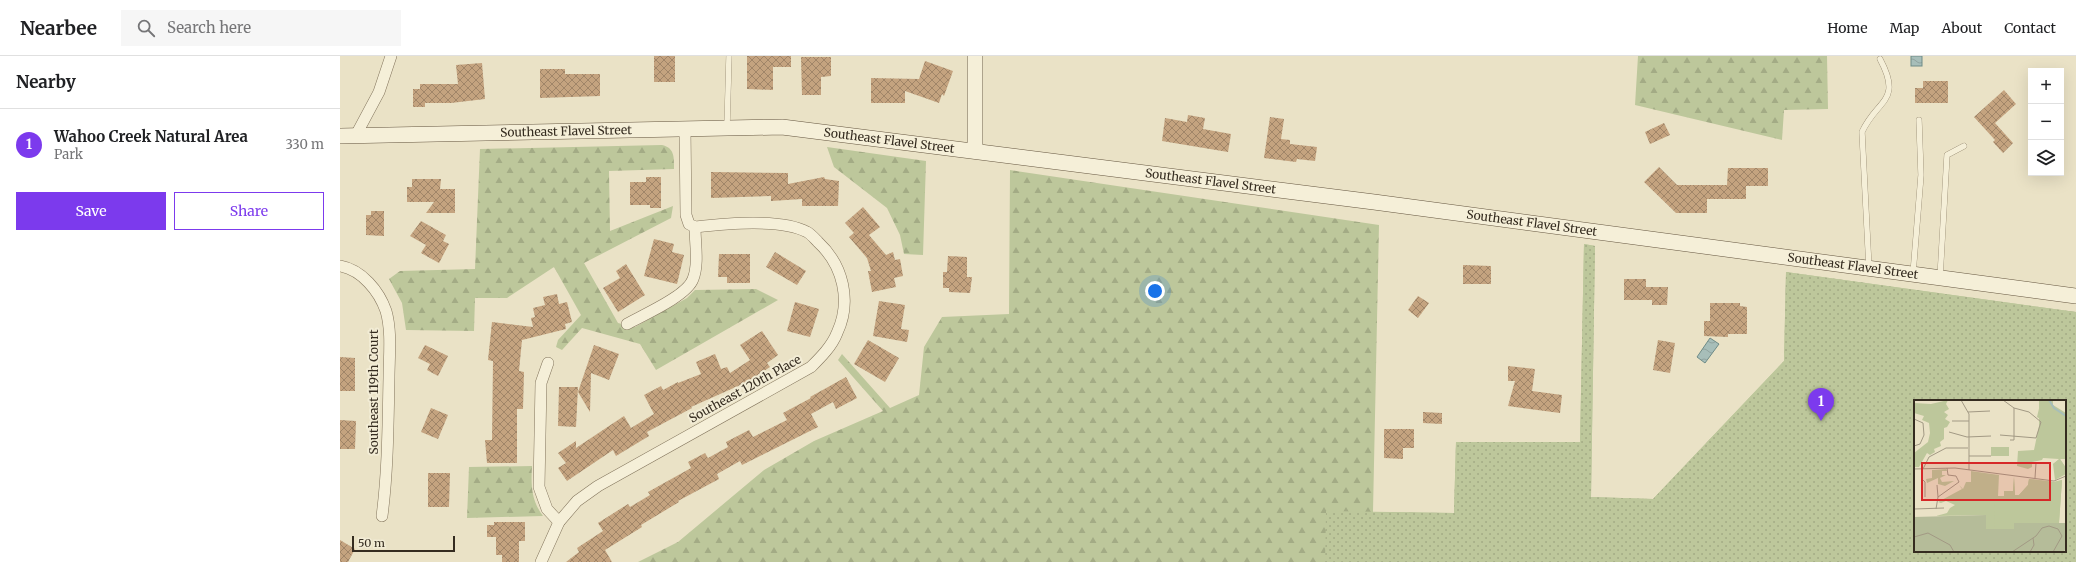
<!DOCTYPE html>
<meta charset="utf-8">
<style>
:root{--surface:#fff;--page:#f6f6f6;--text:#202124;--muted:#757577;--line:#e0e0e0;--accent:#7c3aed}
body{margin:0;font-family:Merriweather,serif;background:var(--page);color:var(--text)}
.controls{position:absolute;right:12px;top:12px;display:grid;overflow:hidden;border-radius:0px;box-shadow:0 4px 16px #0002}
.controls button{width:36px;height:36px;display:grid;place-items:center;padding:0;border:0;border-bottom:1px solid var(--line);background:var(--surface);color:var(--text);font:20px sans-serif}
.scale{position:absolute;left:12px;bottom:10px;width:103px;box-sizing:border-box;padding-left:4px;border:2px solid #352c20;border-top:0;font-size:11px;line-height:14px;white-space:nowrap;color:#352c20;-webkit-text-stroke:3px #f2ecd5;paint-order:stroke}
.you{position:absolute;left:815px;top:235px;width:14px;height:14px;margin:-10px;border:3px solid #fff;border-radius:50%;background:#1a73e8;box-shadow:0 0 0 6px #1a73e833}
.badge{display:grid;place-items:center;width:26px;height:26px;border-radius:50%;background:var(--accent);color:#fff;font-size:13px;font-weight:700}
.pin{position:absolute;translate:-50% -33px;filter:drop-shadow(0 1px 2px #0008)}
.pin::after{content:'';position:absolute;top:21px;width:14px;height:12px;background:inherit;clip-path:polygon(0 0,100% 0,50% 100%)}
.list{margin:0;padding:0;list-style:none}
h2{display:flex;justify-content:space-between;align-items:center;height:52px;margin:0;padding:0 16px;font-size:17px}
h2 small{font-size:13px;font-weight:400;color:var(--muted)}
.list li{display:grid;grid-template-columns:26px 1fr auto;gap:12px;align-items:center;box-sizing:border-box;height:72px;padding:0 16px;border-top:1px solid var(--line)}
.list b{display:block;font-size:15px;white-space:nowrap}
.list p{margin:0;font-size:13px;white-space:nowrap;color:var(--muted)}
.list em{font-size:13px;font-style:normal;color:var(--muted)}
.actions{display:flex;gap:8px;padding:12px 16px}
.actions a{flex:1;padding:9px 0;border:1px solid var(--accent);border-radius:0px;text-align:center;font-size:14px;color:var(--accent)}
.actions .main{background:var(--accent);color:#fff}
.icon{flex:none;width:22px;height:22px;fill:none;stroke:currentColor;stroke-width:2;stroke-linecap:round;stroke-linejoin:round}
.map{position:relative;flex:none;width:1736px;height:506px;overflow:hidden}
header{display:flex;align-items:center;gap:24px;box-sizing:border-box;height:56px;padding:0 20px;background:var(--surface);border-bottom:1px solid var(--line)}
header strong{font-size:19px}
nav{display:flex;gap:22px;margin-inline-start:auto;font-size:14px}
.search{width:280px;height:36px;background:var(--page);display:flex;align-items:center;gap:10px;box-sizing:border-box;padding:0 14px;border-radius:0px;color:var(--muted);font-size:15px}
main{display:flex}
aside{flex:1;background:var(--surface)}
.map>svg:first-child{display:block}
</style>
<header>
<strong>Nearbee</strong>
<div class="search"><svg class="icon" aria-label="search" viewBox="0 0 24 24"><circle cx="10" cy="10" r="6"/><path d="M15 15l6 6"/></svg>Search here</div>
<nav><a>Home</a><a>Map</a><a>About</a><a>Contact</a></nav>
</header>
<main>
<aside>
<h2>Nearby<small></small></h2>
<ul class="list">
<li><span class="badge">1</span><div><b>Wahoo Creek Natural Area</b><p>Park</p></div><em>330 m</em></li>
</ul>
<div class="actions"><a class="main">Save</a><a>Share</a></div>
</aside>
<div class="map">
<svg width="1736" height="506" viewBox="0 0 1736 506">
<defs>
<pattern id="forest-firs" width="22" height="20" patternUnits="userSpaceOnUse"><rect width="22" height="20" fill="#bdc79b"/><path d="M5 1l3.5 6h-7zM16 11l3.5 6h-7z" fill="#a3ab85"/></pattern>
<pattern id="park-dots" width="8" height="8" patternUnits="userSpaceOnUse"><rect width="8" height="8" fill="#bdc79b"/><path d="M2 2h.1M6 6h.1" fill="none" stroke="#a3ab85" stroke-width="1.8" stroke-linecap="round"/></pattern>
<pattern id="water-waves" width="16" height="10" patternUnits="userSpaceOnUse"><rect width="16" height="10" fill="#a7beb9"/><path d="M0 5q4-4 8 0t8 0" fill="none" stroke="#90a39f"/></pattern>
<pattern id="building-cross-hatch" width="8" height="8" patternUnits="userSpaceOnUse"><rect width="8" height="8" fill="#c4a37f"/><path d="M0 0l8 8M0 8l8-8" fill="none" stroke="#a08568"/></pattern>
</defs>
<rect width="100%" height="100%" fill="#eae2c6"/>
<g fill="url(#forest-firs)" fill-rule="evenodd">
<polygon points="1298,0 1487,0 1488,53 1444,54 1442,84 1295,49"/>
<path d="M322 89C335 92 334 102 334 113L269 115 270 175 333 150 331 162 244 207 278 267 295 271 347 242 355 234 416 233 438 244 316 314 300 288 242 272 222 294 216 291 218 284 241 259 214 211 167 242H135L134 275 66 274 62 247 49 223 60 215 135 213 140 93Z"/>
<polygon points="487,91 586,105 583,199 564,198 560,179 547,152 494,111"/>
<path d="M670 114 1039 169 1033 456 1114 457 1116 386H1240L1244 188 1255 190 1251 441 1313 443 1444 305 1446 216 1736 256V506H298L338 486 424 414 474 385 543 355 498 304 502 298 550 352 579 339 584 291 602 261 669 258ZM1575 345H1725V495H1575Z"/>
<path d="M192 410C191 429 191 444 203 460L127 462 129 411Z"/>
</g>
<path fill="url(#park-dots)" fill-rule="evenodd" d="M1244 188 1255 190 1251 441 1313 443 1444 305 1446 216 1736 256V506H985L986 455 1114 457 1116 386H1240ZM1575 345H1725V495H1575Z"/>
<g fill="url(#water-waves)" stroke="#6e8b87">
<rect x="1571" y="0" width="11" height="10"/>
<polygon points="1370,282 1379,288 1365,307 1357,301"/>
</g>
<g fill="url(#building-cross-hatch)">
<rect x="314" y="0" width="21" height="26"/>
<polygon points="407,0 451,0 451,11 433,11 433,34 407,33"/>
<polygon points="461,1 491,1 491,20 481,21 481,39 462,39"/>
<polygon points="585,5 613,15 604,40 602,38 599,47 565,35 565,47 531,47 531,22 579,23"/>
<polygon points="142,7 145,43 111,47 85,47 85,51 73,51 73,33 80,33 80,28 118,28 116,9"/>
<polygon points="200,13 225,13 225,18 260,18 260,40 200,42"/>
<polygon points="1583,25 1608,25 1608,47 1575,47 1575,32 1583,32"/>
<polygon points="1664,34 1676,48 1655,67 1673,87 1663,97 1653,86 1655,84 1634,61"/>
<polygon points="848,59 865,62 863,73 891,78 888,96 822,85 825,62 847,66"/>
<polygon points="930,61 944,63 941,83 950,84 950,88 977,91 975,105 957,103 956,106 924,102"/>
<polygon points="1324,67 1330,79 1310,88 1305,76"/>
<polygon points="1319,111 1337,129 1387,129 1388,112 1428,112 1428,130 1406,130 1406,143 1367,143 1367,157 1336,157 1304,126"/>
<polygon points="371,116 448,117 448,128 484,121 485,123 499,125 498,150 462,150 462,143 431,145 431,140 371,142"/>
<polygon points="306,121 321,121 321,152 310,152 310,149 290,149 290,126 306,126"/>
<polygon points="72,123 101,123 100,133 115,133 115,157 86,157 94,146 67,146 67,131 72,131"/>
<polygon points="523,151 540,171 529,179 546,199 553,196 555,204 560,203 563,220 554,222 556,231 532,236 528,215 531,215 527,202 509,181 514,177 505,167"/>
<polygon points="31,155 44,155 44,180 26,179 26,159 31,159"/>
<polygon points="81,165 106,179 103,185 109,188 99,207 81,197 86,189 70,180"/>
<polygon points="314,183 334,188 332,196 344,199 337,228 304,220"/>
<polygon points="435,196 466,215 457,229 426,211"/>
<polygon points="379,198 410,198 410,227 387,227 387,221 378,221"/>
<polygon points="608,200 627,201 627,221 632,221 630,237 609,236 609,232 603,232 603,216 607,216"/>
<polygon points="286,208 305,239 278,256 263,232 280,222 276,215"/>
<polygon points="1123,209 1151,210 1151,228 1123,228"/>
<polygon points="1284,223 1306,223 1306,231 1328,231 1327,249 1312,249 1312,244 1284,244"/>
<polygon points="217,238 219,248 227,246 232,266 225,268 226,273 182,284 179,315 184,316 183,353 177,353 177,407 147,407 145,384 152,384 153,305 148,304 152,266 193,271 191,262 195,261 193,252 205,249 203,241"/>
<polygon points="1078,240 1089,247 1078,262 1068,254"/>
<polygon points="539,245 565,249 561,273 569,274 567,286 533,280"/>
<polygon points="455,246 479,253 470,281 447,275"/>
<polygon points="1370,247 1400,247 1400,250 1407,251 1407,278 1388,278 1388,281 1364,280 1364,265 1370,265"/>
<polygon points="422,275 438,299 427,307 430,311 407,326 351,351 352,352 307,376 309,380 276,400 273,394 227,425 218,412 226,407 218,397 236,385 236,392 284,360 291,372 314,358 304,339 321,330 323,334 338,326 338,327 361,318 356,306 375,298 381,313 387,311 390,317 410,304 400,289"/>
<polygon points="528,284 559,302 545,326 514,308"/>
<polygon points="1318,284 1335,287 1330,317 1313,314"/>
<polygon points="85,289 108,300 98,320 87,314 90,308 78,302"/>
<polygon points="254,289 279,298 269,324 251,317 250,356 238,336"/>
<polygon points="0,301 15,302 15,335 0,335"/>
<polygon points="1168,310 1195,313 1192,335 1222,339 1220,357 1168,350 1175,325 1168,325"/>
<polygon points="506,321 517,342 496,353 493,346 471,358 478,371 402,409 400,405 377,418 379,423 338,445 339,446 301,469 302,471 265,494 272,506 226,506 239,496 237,492 263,475 258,467 288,448 290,451 310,439 308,436 351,412 348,406 365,397 368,402 388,391 386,386 409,374 413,381 447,364 443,357 471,342 470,341"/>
<polygon points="219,331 238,331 236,371 218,370"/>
<polygon points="91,352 108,359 98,383 81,376"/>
<polygon points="1083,356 1102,357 1102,368 1083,367"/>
<polygon points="0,364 16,365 15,393 0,393"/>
<polygon points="1044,373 1074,373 1074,392 1063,392 1063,403 1044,402"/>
<polygon points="88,417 110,417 109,451 88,451"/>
<polygon points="154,466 185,466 185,485 179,485 179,506 162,506 162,499 156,499 156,481 147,481 147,469 154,469"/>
<polygon points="0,484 15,493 8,506 0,506"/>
</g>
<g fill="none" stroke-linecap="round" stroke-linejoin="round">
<defs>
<g id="lane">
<polyline points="387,71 389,0"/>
<path d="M1529 212 1522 76C1537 43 1563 46 1540 3"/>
<polyline points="1573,218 1581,119 1579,64"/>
<polyline points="1600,222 1607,99 1624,90"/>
</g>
<g id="street">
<polyline points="16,79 39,36 51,0"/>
<path d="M0 210C22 214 39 235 46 255 52 276 49 301 49 322 48 368 48 414 42 460"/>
<path d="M287 268C303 259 347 240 353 223 359 208 355 187 355 171"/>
<polyline points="208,307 201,327 199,431 207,453 219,466"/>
<path d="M201 506 219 466 237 445 258 430 471 311C481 301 492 290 497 277 512 245 503 209 478 186 475 183 471 178 467 176 441 162 384 168 355 171L349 168 346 159 345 73"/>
</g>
<g id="secondary">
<path id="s1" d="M0 80 442 71 1034 146 1736 240"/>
<polyline points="635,95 635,0"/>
</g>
</defs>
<use href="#lane" stroke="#83755d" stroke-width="6"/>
<use href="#street" stroke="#83755d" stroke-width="12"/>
<use href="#secondary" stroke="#655640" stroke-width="16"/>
<use href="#lane" stroke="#f5efd8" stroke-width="5.5"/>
<use href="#street" stroke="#f5efd8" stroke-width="11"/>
<use href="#secondary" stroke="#f5efd8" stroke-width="15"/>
</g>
<g text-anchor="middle" stroke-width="4" stroke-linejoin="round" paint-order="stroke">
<g font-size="12" fill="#352c20" stroke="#f2ecd5">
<text dy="4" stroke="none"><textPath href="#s1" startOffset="226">Southeast Flavel Street</textPath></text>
<text dy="4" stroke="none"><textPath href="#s1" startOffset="550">Southeast Flavel Street</textPath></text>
<text dy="4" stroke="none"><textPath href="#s1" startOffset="874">Southeast Flavel Street</textPath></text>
<text dy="4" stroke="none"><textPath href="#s1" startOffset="1198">Southeast Flavel Street</textPath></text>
<text dy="4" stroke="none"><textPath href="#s1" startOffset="1522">Southeast Flavel Street</textPath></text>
<text transform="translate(405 333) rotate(-29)" y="4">Southeast 120th Place</text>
<text transform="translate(34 336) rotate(-90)" y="4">Southeast 119th Court</text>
</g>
</g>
<g transform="translate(1574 344)">
<rect width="152" height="152" fill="#eae2c6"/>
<path d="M34 0 32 4 35 9 30 12 34 15 31 19 36 22 33 27 30 28V39L26 42 27 46 20 49 21 52 16 55 13 53 5 67H0V53L14 42 16 33 15 23 8 20 10 16 0 13V3L17 4ZM127 0H139V5L152 13V59H146L152 68V74L139 64 145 59 129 58 128 60 118 62V67L114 69 103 66 104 51 120 50 125 26H138L123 17ZM77 47H95V56H77ZM32 69 33 71H28V75H32L26 78 28 82 40 81 31 86 24 84V78L13 83 12 79 18 78V70ZM57 71 85 75 84 96H90V91H99L100 77 101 95H105L114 85 115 79 140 82 148 80 145 123H100V129H72V115L22 116 33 113 36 108 41 105 32 101 27 103 24 102 48 89 45 85 49 89 52 82H57Z" fill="#bdc79b"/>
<path d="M72 115V129H99L100 123H152V147L150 152H0V117Z" fill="#b5bc99"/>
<path d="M125 0H135L139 7V56H125ZM146 59 152 68V74L141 80 139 64ZM100 77 101 95H105L114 85 115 79 140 82 148 80 145 123H100V129H80L81 96H90V91H99Z" fill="#bdc79b"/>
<path fill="none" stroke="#a7beb9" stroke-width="2" d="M135 0 140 8 152 16"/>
<path fill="none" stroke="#a29984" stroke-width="1" d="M47 0 55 14V70M54 12 76 11M0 19 9 23 10 35 6 44 0 46M38 21H55M35 32 53 37 77 36M86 35 122 38 127 22 115 12 100 8 89 0M96 40H100V8M55 56H77M0 69 41 68 140 81 152 76M9 69 15 57 32 48H54M7 78 11 82V97M121 78 122 63M23 85 24 97M0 109 30 108M22 109 24 97 45 82 42 76 34 75 33 68M0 137 14 133 36 145 40 152M98 152 122 136 128 128 135 126 144 129 148 136 139 152M116 152 120 145 119 138"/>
<path fill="#d62828" fill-opacity="0.15" stroke="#d62828" stroke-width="2" d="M8 63H136V100H8Z"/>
<rect width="152" height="152" fill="none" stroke="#352c20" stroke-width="2"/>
</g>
</svg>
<div class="controls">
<button>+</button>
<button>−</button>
<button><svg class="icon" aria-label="layers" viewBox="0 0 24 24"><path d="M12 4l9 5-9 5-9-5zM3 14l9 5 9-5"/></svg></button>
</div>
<div class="scale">50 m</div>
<div class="you"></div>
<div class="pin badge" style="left:1481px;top:365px">1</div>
</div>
</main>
